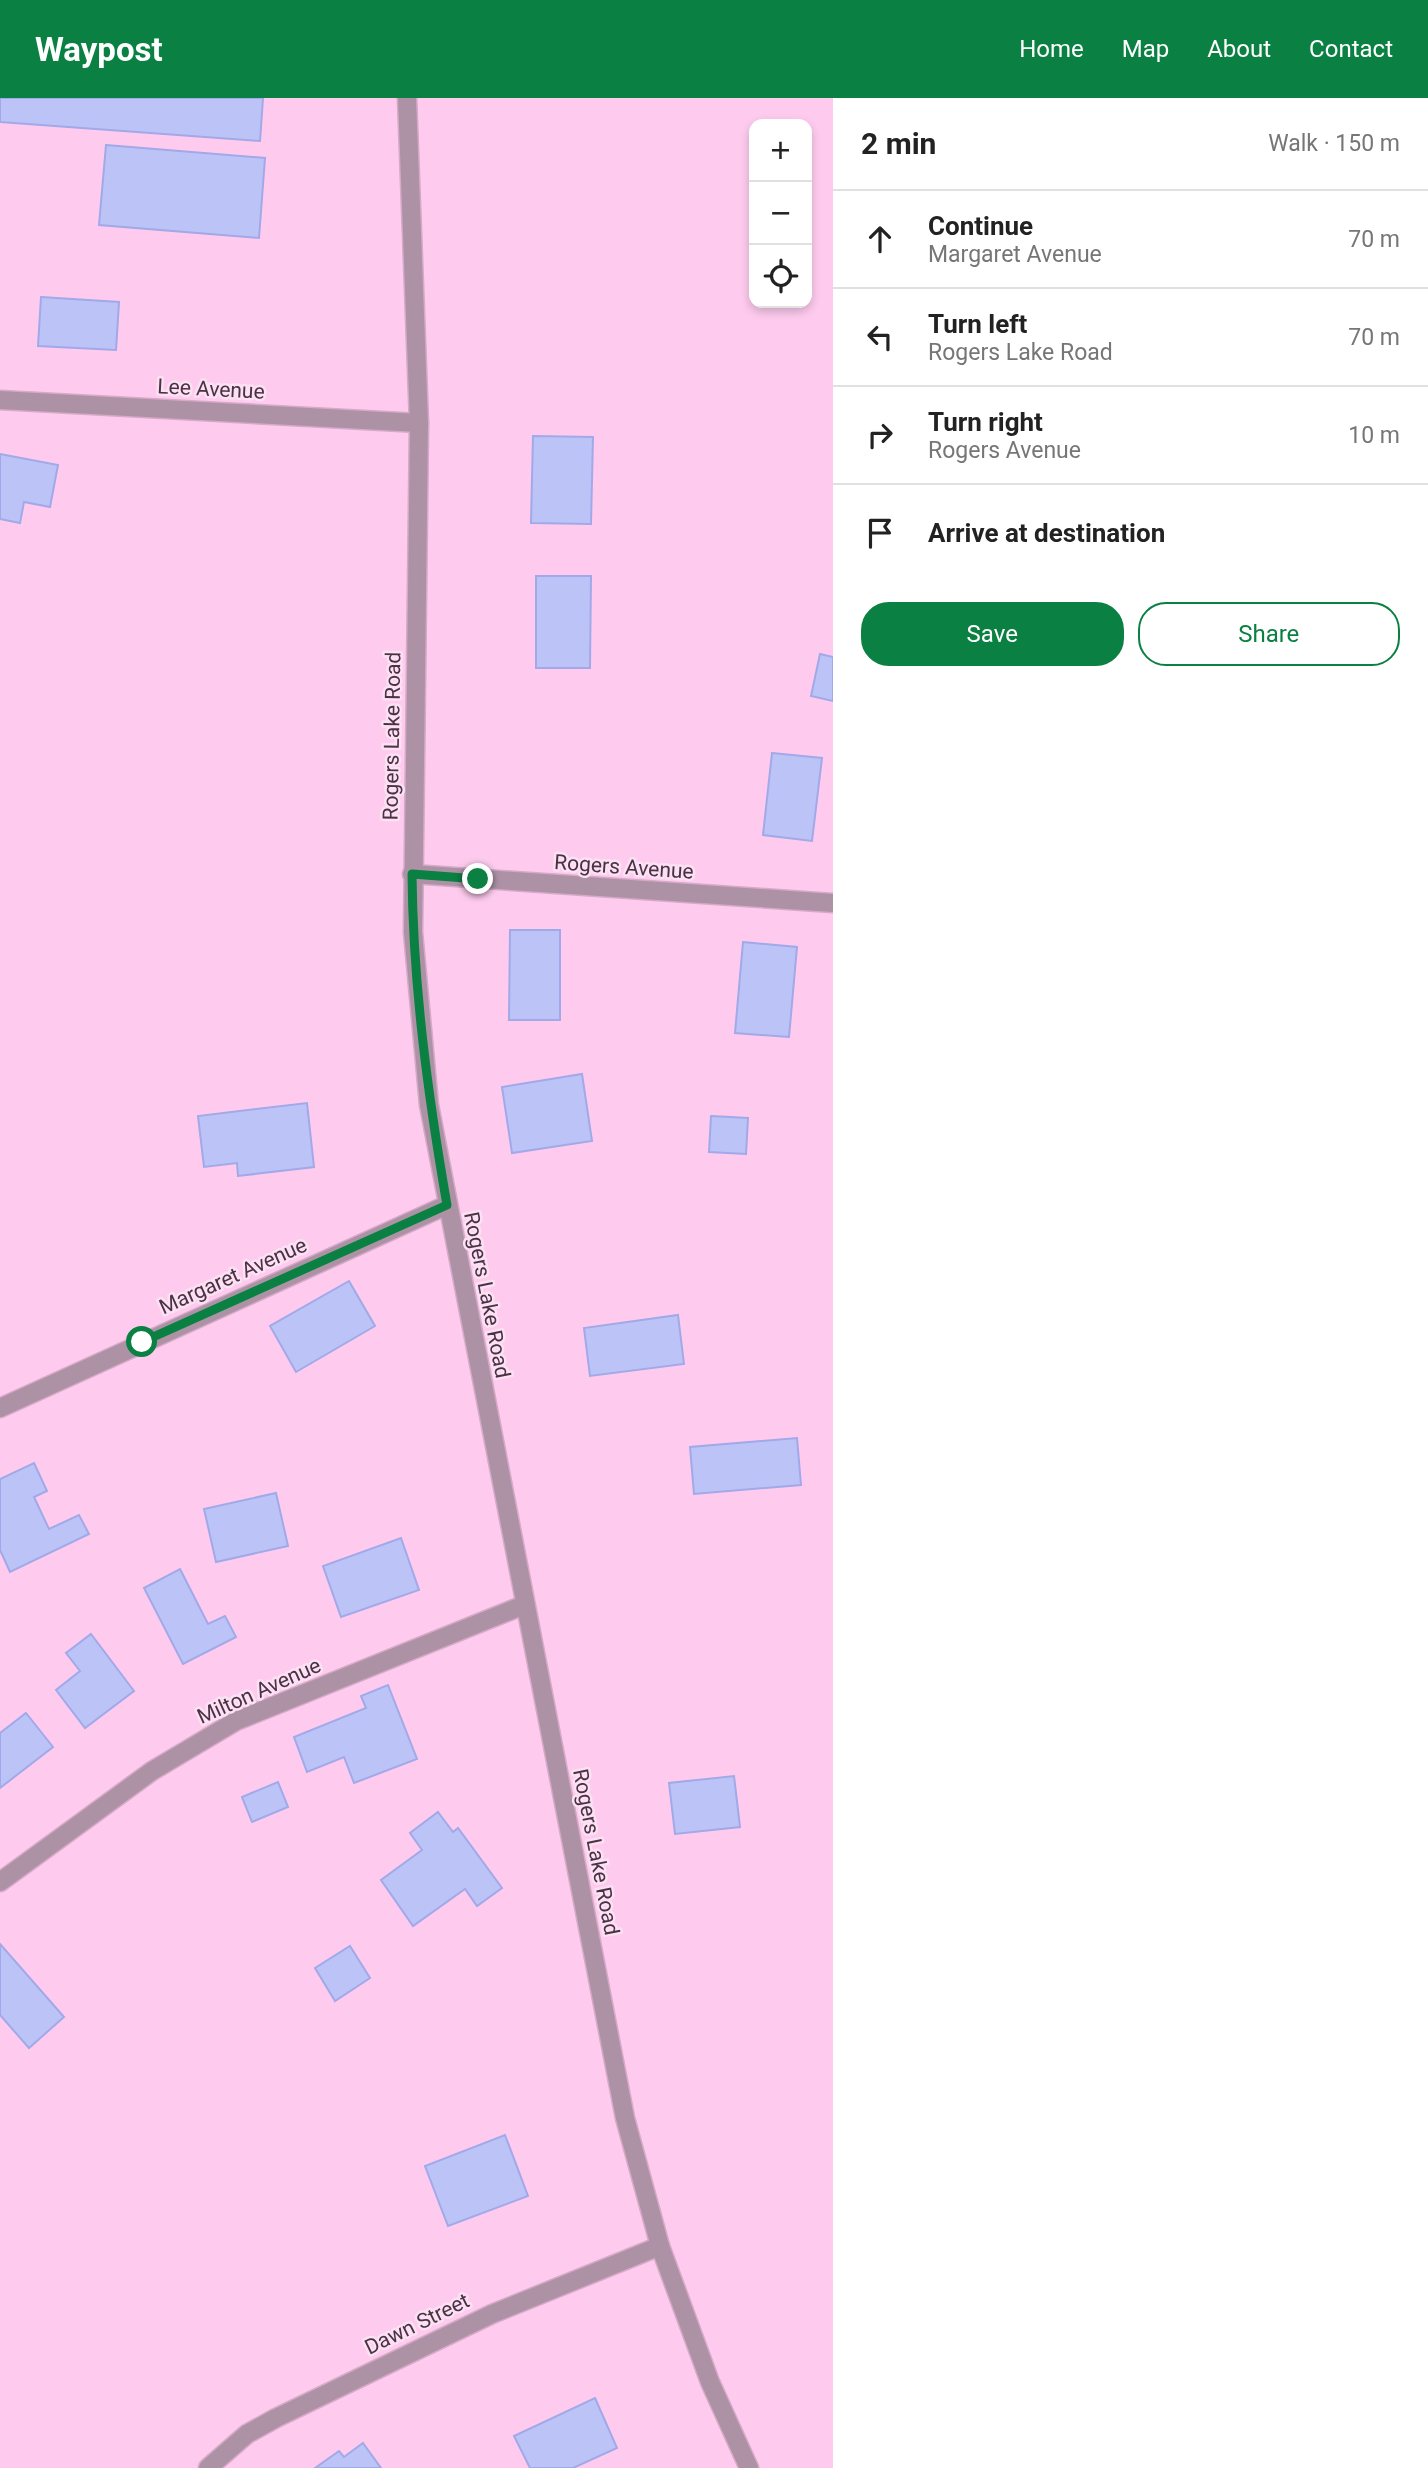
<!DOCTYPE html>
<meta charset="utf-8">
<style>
:root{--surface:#fff;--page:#f2f2f2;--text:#222;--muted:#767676;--line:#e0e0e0;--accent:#0b8043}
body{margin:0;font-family:Roboto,sans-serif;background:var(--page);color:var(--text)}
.controls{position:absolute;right:21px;top:21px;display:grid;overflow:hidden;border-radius:14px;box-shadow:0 4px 10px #0003}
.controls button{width:63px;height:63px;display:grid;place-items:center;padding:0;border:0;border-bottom:2px solid var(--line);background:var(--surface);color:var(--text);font:35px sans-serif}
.stop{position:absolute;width:21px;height:21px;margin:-16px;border:5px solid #0b8043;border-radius:50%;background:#fff}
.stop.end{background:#0b8043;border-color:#fff;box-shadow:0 2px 7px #0008}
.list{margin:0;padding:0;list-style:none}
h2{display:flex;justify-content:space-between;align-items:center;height:91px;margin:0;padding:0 28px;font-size:30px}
h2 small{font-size:23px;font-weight:400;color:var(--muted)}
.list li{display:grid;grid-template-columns:46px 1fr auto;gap:21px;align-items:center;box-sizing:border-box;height:98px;padding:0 28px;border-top:2px solid var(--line)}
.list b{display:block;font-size:26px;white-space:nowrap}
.list p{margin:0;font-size:23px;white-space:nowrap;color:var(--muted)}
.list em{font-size:23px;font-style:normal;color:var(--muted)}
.actions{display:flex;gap:14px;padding:21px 28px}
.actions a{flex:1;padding:16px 0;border:2px solid var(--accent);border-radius:28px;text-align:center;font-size:24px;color:var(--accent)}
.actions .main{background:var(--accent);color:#fff}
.icon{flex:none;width:38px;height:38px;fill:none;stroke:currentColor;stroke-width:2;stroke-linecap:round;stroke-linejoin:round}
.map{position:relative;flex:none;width:833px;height:2370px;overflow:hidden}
header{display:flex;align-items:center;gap:42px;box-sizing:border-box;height:98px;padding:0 35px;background:var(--accent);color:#fff}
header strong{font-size:33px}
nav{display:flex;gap:38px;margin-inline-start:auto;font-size:24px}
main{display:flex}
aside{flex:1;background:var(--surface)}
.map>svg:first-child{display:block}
</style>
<header>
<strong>Waypost</strong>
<nav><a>Home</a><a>Map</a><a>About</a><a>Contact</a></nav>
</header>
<main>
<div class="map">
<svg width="833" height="2370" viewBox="0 0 833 2370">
<rect width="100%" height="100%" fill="#fecbee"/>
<g fill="#bcc4f7" stroke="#a1a9e8" stroke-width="2">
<polygon points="0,0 263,0 260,43 0,24"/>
<polygon points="106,47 265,60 259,140 99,127"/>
<polygon points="41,199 119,204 116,252 38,248"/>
<polygon points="533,338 593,339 591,426 531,425"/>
<polygon points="0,356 58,367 50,409 24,404 20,425 0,421"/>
<polygon points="536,478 591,478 590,570 536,570"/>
<polygon points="820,556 833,559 833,603 811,598"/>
<polygon points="772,655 822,660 812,743 763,737"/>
<polygon points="510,832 560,832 560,922 509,922"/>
<polygon points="743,844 797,849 789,939 735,935"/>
<polygon points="582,976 592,1043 512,1055 502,989"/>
<polygon points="307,1005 314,1069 238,1078 237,1065 204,1069 198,1018"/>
<polygon points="711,1018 748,1020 746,1056 709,1054"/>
<polygon points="349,1183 375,1228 296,1274 270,1228"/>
<polygon points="678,1217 684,1266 590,1278 584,1230"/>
<polygon points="797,1340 801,1387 694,1396 690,1349"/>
<polygon points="34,1365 47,1393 34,1399 49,1431 79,1417 89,1436 10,1474 0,1452 0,1381"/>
<polygon points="276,1395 288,1448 216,1464 204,1411"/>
<polygon points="401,1440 419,1492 341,1519 323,1468"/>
<polygon points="180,1471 208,1526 225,1518 236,1539 183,1566 144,1490"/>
<polygon points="91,1536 134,1593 85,1630 56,1592 80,1573 66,1555"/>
<polygon points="388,1587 417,1661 354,1685 344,1659 307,1674 294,1639 366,1610 361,1598"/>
<polygon points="26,1615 53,1649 0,1690 0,1635"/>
<polygon points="734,1678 740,1729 675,1736 669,1685"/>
<polygon points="278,1684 288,1709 252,1724 242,1699"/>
<polygon points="438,1714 453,1734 458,1730 502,1790 477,1808 465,1791 413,1828 381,1782 422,1752 410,1735"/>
<polygon points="0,1846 64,1919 29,1950 0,1917"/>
<polygon points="350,1848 370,1880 335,1903 315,1870"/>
<polygon points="505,2037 528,2098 448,2128 425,2068"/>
<polygon points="595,2300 617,2350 573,2370 530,2370 514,2338"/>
<polygon points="363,2345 381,2370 315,2370 339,2353 344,2359"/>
</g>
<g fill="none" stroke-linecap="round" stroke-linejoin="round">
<defs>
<g id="minor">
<polyline points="407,0 419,325 413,834 429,1007 625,2020 660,2148 710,2284 749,2370"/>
<polyline points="0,302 419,325"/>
<polyline points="412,776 833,805"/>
<polyline points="0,1310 447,1107"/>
<polyline points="0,1784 152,1673 236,1623 524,1507"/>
<polyline points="208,2370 247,2336 276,2320 492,2216 660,2148"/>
</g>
</defs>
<use href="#minor" stroke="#d6a9c8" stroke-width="21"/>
<use href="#minor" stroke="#ad92a5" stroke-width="18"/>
</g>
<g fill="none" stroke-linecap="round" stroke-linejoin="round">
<path stroke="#0b8043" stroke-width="9" d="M142 1244 447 1107C428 998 413 887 412 776L478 781"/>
</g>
<g text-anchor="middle" stroke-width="5" stroke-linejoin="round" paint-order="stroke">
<g font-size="21" fill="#4a3143" stroke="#fbe1f3">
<text transform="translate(211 291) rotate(3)" y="7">Lee Avenue</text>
<text transform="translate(392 638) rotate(-89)" y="7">Rogers Lake Road</text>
<text transform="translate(624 769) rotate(4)" y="7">Rogers Avenue</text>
<text transform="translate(233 1178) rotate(-24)" y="7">Margaret Avenue</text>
<text transform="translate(487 1197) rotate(79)" y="7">Rogers Lake Road</text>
<text transform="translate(259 1593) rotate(-24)" y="7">Milton Avenue</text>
<text transform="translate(596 1754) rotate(79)" y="7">Rogers Lake Road</text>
<text transform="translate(417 2226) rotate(-26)" y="7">Dawn Street</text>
</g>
</g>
</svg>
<div class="controls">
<button>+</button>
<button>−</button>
<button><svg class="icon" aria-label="locate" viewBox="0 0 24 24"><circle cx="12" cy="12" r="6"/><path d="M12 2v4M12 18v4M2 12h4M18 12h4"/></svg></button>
</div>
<div class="stop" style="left:142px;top:1244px"></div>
<div class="stop end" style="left:478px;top:781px"></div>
</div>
<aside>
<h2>2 min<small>Walk · 150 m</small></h2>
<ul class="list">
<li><svg class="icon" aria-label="ahead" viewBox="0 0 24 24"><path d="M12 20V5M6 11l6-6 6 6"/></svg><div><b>Continue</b><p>Margaret Avenue</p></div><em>70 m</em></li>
<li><svg class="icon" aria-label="left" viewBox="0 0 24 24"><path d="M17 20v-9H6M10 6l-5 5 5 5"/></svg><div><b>Turn left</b><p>Rogers Lake Road</p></div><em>70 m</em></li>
<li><svg class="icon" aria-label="right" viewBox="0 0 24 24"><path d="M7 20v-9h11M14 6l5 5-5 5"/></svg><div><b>Turn right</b><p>Rogers Avenue</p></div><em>10 m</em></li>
<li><svg class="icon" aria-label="arrive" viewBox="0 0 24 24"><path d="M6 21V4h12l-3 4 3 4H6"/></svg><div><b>Arrive at destination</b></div></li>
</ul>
<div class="actions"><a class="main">Save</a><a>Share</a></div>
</aside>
</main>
